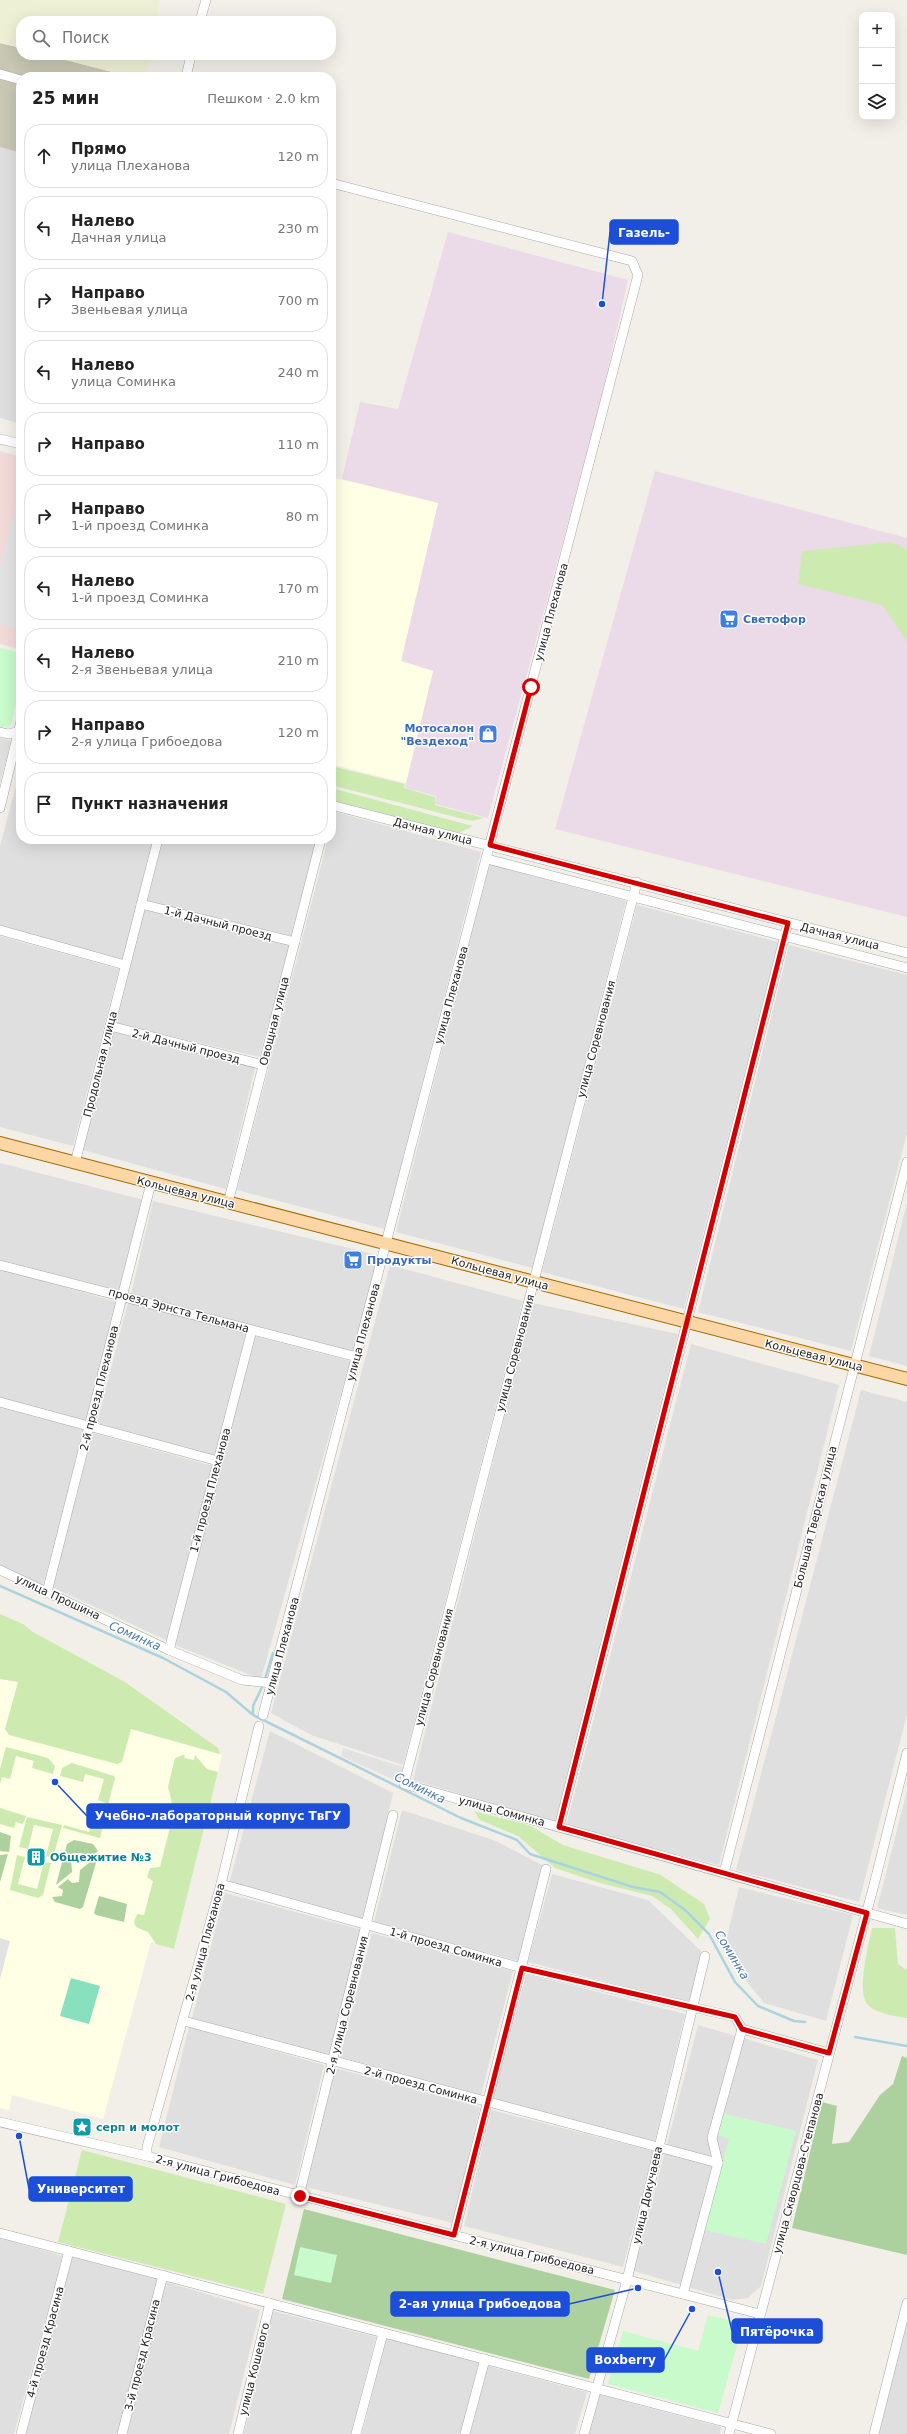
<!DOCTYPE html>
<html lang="ru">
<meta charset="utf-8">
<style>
:root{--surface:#fff;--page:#f2f2f2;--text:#222;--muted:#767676;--line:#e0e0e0}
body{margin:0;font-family:"DejaVu Sans",sans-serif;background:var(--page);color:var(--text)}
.controls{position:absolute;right:12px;top:12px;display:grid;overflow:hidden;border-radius:8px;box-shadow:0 4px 16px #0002}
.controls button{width:36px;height:36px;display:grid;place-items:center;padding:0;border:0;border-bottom:1px solid var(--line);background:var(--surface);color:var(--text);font:20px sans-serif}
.stop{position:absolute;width:12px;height:12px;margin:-9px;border:3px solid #d40000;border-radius:50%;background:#fff}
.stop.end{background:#d40000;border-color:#fff;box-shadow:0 1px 4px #0008}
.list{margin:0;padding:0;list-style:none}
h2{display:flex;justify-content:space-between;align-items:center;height:52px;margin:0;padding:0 16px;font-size:17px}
h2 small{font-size:13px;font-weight:400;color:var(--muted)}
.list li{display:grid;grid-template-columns:26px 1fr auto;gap:12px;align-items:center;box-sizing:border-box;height:64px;margin:0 8px 8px;padding:0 8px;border:1px solid var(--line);border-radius:16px}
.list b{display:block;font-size:15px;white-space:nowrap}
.list p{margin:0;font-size:13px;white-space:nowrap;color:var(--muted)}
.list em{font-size:13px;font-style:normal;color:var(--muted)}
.icon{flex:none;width:22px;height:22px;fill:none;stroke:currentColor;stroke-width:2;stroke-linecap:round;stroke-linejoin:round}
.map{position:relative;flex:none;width:907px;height:2434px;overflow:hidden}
.search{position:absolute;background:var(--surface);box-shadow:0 4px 16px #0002;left:16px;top:16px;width:320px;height:44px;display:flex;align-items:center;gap:10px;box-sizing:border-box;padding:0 14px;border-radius:16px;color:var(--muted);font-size:15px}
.panel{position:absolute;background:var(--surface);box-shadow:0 4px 16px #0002;left:16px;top:72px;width:320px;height:772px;border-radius:16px}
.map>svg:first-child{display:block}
</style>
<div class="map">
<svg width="907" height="2434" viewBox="0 0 907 2434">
<rect width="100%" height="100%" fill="#f2efe9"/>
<g fill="#e0dfdf">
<polygon points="0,147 21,153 21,424 0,418"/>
<polygon points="0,738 11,741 0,783"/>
<polygon points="21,767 21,839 155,839 123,961 0,926 0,846"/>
<polygon points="336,812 481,852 385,1229 237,1190 328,839 331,839"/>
<polygon points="163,839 317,839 292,936 147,901"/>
<polygon points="489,864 626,901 533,1268 396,1232"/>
<polygon points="637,905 778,942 684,1309 542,1272"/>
<polygon points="145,908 290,945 259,1057 115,1023"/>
<polygon points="0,936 119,969 73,1146 0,1127"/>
<polygon points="789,945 907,975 907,1133 851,1351 698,1312"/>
<polygon points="112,1031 255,1068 226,1189 83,1150"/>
<polygon points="0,1163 144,1200 121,1292 0,1260"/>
<polygon points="153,1201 378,1255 354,1352 131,1294"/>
<polygon points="907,1202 907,1366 869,1356"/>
<polygon points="390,1265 523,1301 403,1765 311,1735 271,1713"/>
<polygon points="0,1269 117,1302 87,1422 0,1398"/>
<polygon points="128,1302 246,1333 216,1456 97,1423"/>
<polygon points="533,1303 678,1334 555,1822 413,1780"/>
<polygon points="255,1336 350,1361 261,1679 175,1645"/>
<polygon points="691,1344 839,1385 719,1865 566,1826"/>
<polygon points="861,1390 907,1402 907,1714 859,1902 736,1870"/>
<polygon points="0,1406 85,1430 43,1585 0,1565"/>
<polygon points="93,1433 213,1466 168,1641 52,1587"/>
<polygon points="270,1731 393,1793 364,1920 229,1884"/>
<polygon points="907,1791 907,1915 877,1908"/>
<polygon points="402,1810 496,1841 542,1865 518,1961 374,1922"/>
<polygon points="552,1874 648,1900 701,1951 690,2003 528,1962"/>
<polygon points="739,1887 853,1915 826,2021 764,2003 727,1957 726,1941"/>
<polygon points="225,1893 362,1930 329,2056 192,2018"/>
<polygon points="372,1933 513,1971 481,2095 340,2057"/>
<polygon points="526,1974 685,2014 655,2141 492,2099"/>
<polygon points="698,2025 818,2060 761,2286 748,2298 732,2300 634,2271"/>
<polygon points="189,2027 324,2065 295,2185 159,2147"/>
<polygon points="335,2068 480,2107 453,2223 306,2187"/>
<polygon points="491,2110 653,2151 623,2267 464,2226"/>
<polygon points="0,2238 63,2256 14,2434 0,2434"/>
<polygon points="70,2256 159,2279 118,2434 24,2434"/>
<polygon points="166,2282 260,2310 229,2434 127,2434"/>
<polygon points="273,2311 376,2337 351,2434 244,2434"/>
<polygon points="907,2321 907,2434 878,2434"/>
<polygon points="386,2339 479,2362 461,2434 362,2434"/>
<polygon points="488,2366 587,2392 575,2434 470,2434"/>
<polygon points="597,2394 721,2427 720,2434 587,2434"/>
</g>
<polygon fill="#f2dad9" points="0,451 21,457 20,649 0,644"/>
<g fill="#ebdbe8">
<polygon points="448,232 628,280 601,400 488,818 435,804 436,796 405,788 433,671 401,661 438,503 342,479 360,402 398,409"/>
<polygon points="655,471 907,538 907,917 555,829"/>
</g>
<g fill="#ffffe5">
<polygon points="331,477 438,503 401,661 433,671 406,783 331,764"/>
<polygon points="0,1679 18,1681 131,1729 222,1755 174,1949 151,1942 103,2119 12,2095 9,2110 0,2108"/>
</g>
<polygon fill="#c7c7b4" points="0,43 21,48 21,55 47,55 131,77 21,77 21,153 0,147"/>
<g fill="#eef0d5">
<polygon points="0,0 160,0 157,21 21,21 21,48 0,43"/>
<polygon points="47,55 151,55 146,77 131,77"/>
</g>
<g fill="#cdebb0">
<polygon points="891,542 907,549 907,641 882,605 798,584 802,551"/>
<polygon points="331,766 405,784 404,788 435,797 435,805 484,818 472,821 463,819 331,785"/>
<polygon points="331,788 473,826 459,833 331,800"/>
<polygon points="0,1614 23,1624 33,1632 125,1682 218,1748 220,1754 131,1729 122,1762 117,1764 9,1735 5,1729 18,1682 0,1679"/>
<polygon points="6,1747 48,1758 55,1766 53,1774 32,1768 34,1761 16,1756 10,1779 2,1777 0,1784 0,1769"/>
<polygon points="183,1755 185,1755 184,1758 194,1760 195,1755 207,1769 218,1772 174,1949 156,1944 148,1932 136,1927 134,1922 137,1914 144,1915 153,1881 147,1877 150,1868 160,1867 174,1811 168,1787 175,1758"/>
<polygon points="72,1763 114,1776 115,1778 106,1812 104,1812 106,1803 98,1800 104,1779 85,1774 83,1782 60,1776 62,1768"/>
<polygon points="0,1808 26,1816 23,1824 16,1822 14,1828 0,1824"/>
<polygon points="474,1811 529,1825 563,1845 661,1875 704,1904 710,1919 698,1939 671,1909 652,1896 600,1883 555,1868 518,1836 480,1820"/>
<polygon points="27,1817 62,1825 53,1858 46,1856 53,1829 34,1825 28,1849 19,1847"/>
<polygon points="102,1817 105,1818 100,1838 63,1828 64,1825 89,1832 91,1825 99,1827"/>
<polygon points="17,1855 25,1857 18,1884 37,1889 44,1862 51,1863 43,1895 38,1898 10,1890"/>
<path d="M872 1928H895L898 1964 907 1970V2018C895 2016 878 2014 869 2006 855 1994 869 1944 872 1928Z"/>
<polygon points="82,2150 286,2204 263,2294 58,2242"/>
</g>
<g fill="#add19e">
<polygon points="0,1832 11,1836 9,1852 0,1851"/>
<polygon points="74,1840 93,1844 98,1851 89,1858 81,1853 74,1853 71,1858 72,1872 56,1885 67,1844"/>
<polygon points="8,1854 0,1882 0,1883 0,1855"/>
<polygon points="98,1856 83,1907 80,1909 55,1902 52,1897 62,1896 63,1890 58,1887 68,1879 72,1883 79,1882 80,1870"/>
<polygon points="99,1896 127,1904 124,1922 96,1915 94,1913"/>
<polygon points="902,2056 907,2058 907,2255 792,2228 822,2102 837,2106 832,2144 849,2142 880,2095 893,2084"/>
<polygon points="304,2209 615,2290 589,2379 282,2299"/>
</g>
<g fill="#c8facc">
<polygon points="0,648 21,653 21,681 11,725 0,728"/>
<polygon points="722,2113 796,2131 766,2244 704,2230 729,2139 716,2135"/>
<polygon points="300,2247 337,2255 331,2283 294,2275"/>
<polygon points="708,2315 743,2324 718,2413 608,2384 623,2331 698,2351"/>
</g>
<polygon fill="#88e0be" points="71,1978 100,1986 89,2024 60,2016"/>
<g fill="#e2e2e2">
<polygon points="21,485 21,630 0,624 0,565"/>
<polygon points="343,1748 403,1767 399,1782 341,1756"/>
<polygon points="0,1938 10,1941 0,1979"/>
</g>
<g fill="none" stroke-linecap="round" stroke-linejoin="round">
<g stroke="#aad3df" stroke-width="2.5">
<polyline points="0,1586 163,1658 226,1692 253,1715 461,1818 517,1840 530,1854 633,1887 660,1892 685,1910 709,1934 735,1982 758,2006 794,2021 805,2022"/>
<polyline points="265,1679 273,1653"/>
<polyline points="253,1714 253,1706 263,1685"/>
<polyline points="855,2037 907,2046"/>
</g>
<defs>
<g id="minor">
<polyline points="200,21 206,0"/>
<polyline points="0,74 21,80"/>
<polyline points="186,77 191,55"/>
<polyline points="0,439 21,444"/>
<polyline points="0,732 8,734 21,731"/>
<polyline points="331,805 907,953"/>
<polyline points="0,808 21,721"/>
<polyline points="487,859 907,968"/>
<polyline points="637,882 404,1784 907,1924"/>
<polyline points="141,904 295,942"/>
<polyline points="0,930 125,965"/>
<polyline points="110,1026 263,1065"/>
<polyline points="75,1163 158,839"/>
<polyline points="228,1203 321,839"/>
<polyline points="0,1265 357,1357"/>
<polyline points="0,1402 218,1461"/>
<polyline points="0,1570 169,1650 242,1680 272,1683"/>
<polyline points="47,1592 151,1183"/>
<polyline points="169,1650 252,1330"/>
<polyline points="263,1715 638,275 632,261 331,183"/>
<polyline points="559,1827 788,923"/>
<polyline points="724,1873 907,1162"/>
<polyline points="221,1884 522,1968 735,2017 742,2029 829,2053"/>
<polyline points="184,2021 718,2163"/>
<polyline points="0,2122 147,2156 760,2314"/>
<polyline points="147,2156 147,2147 221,1884 259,1726"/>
<polyline points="299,2196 393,1815"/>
<polyline points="0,2233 771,2434"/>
<polyline points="454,2235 546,1869"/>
<polyline points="683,2294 718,2163 712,2138 742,2029"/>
<polyline points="21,2434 69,2251"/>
<polyline points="122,2434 163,2275"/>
<polyline points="238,2434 270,2303"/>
<polyline points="356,2434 383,2333"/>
<polyline points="465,2434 485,2359"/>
<polyline points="584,2434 627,2280 705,1956"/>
<polyline points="729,2434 876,1877 907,1753"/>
<polyline points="874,2434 907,2303"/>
</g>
<polyline id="major" points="0,1143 907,1379"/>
</defs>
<use href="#minor" stroke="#a9a9a9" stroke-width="10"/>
<use href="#major" stroke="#a06b00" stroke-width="14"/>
<use href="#minor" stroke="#fff" stroke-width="9"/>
<use href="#major" stroke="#fcd6a4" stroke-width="12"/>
</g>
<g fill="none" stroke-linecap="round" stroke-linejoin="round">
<polyline stroke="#d40000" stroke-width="5" points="300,2196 454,2235 522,1968 735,2017 742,2029 829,2053 867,1913 559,1827 788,923 490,845 531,687"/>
</g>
<defs>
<symbol id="supermarket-square" viewBox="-11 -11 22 22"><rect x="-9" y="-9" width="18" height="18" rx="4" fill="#3f7fe0" stroke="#fff"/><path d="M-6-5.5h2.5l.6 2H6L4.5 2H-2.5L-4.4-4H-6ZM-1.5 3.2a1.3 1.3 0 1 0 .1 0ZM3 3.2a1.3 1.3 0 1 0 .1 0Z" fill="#fff"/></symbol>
<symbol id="shop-square" viewBox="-11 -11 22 22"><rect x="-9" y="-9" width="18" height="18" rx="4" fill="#3f7fe0" stroke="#fff"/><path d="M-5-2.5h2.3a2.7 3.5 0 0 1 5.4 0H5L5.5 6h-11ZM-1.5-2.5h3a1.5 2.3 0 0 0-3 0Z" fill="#fff"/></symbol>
<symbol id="building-square" viewBox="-11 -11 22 22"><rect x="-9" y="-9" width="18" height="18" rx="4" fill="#0f9aa8" stroke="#fff"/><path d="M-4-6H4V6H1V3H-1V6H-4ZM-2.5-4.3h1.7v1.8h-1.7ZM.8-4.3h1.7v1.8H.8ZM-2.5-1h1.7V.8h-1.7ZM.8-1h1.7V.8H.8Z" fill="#fff"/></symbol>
<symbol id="sight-square" viewBox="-11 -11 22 22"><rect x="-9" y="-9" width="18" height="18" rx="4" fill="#0f9aa8" stroke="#fff"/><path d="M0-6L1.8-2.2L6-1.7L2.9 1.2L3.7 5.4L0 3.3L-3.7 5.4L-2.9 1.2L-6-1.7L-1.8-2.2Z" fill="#fff"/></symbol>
</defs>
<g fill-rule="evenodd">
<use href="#supermarket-square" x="718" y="608" width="22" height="22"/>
<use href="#shop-square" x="477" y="723" width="22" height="22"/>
<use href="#supermarket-square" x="342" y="1249" width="22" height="22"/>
<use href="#building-square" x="25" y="1846" width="22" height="22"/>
<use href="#sight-square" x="71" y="2116" width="22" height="22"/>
</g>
<g text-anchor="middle" stroke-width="3" stroke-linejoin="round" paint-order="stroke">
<g font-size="11" fill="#222" stroke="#fff">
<text transform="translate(551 612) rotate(-75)" y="4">улица Плеханова</text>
<text transform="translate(433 831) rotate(14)" y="4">Дачная улица</text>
<text transform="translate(218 923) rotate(14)" y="4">1-й Дачный проезд</text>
<text transform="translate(840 936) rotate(14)" y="4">Дачная улица</text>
<text transform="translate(451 995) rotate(-75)" y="4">улица Плеханова</text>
<text transform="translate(274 1021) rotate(-76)" y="4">Овощная улица</text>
<text transform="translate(596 1039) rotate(-75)" y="4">улица Соревнования</text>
<text transform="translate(186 1046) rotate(14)" y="4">2-й Дачный проезд</text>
<text transform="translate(100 1064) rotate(-76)" y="4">Продольная улица</text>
<text transform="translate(186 1192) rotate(14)" y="4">Кольцевая улица</text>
<text transform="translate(500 1273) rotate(15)" y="4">Кольцевая улица</text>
<text transform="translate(179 1310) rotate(15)" y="4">проезд Эрнста Тельмана</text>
<text transform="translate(363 1332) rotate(-75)" y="4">улица Плеханова</text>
<text transform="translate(515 1353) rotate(-75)" y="4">улица Соревнования</text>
<text transform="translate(814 1355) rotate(14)" y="4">Кольцевая улица</text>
<text transform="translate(99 1388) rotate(-76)" y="4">2-й проезд Плеханова</text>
<text transform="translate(210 1490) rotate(-75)" y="4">1-й проезд Плеханова</text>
<text transform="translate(815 1517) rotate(-76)" y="4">Большая Тверская улица</text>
<text transform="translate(58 1597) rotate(25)" y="4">улица Прошина</text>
<text transform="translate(282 1646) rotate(-75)" y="4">улица Плеханова</text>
<text transform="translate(434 1667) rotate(-75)" y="4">улица Соревнования</text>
<text transform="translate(502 1811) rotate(15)" y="4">улица Соминка</text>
<text transform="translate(205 1942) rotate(-75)" y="4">2-я улица Плеханова</text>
<text transform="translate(446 1947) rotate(16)" y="4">1-й проезд Соминка</text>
<text transform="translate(347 2005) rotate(-76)" y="4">2-я улица Соревнования</text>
<text transform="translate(421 2085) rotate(15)" y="4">2-й проезд Соминка</text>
<text transform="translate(798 2173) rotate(-75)" y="4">улица Скворцова-Степанова</text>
<text transform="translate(218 2175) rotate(15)" y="4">2-я улица Грибоедова</text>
<text transform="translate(647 2195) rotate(-77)" y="4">улица Докучаева</text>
<text transform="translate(532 2255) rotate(14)" y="4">2-я улица Грибоедова</text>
<text transform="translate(45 2342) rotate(-75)" y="4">4-й проезд Красина</text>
<text transform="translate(142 2355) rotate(-76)" y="4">3-й проезд Красина</text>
<text transform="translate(254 2369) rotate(-76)" y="4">улица Кошевого</text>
</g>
<g font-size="11" font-weight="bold" fill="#366cbe" stroke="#fff" text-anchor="start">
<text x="743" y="623">Светофор</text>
<text x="474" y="732" text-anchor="end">Мотосалон<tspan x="474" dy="13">"Вездеход"</tspan></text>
<text x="367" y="1264">Продукты</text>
</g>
<g font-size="11" font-weight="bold" fill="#0d838f" stroke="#fff" text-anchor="start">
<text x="50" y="1861">Общежитие №3</text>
<text x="96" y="2131">серп и молот</text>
</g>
<g font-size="12" font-style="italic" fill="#4a7aab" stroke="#fff">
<text transform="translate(135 1636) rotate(24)" y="4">Соминка</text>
<text transform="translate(420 1788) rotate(26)" y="4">Соминка</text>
<text transform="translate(732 1955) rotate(59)" y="4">Соминка</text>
</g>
</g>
<path fill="none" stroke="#1d4ed8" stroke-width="1.5" d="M602 304L610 232M55 1782L87 1816M19 2136L29 2189M638 2288L569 2304M718 2272L732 2331M692 2309L664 2360"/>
<g fill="#1d4ed8" stroke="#fff" stroke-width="1.5">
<circle cx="602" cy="304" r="4"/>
<circle cx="55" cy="1782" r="4"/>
<circle cx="19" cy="2136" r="4"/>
<circle cx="638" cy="2288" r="4"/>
<circle cx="718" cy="2272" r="4"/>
<circle cx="692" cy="2309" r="4"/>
</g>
<g fill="#1d4ed8" stroke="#1d4ed8" stroke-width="1.5">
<rect x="610" y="220" width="68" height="24" rx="4"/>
<rect x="87" y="1804" width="262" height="24" rx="4"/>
<rect x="29" y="2177" width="103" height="24" rx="4"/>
<rect x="391" y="2292" width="178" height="24" rx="4"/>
<rect x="732" y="2319" width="90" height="24" rx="4"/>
<rect x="587" y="2348" width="77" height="24" rx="4"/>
</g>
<g font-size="12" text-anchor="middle" font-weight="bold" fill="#fff">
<text x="644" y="237">Газель-</text>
<text x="218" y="1820">Учебно-лабораторный корпус ТвГУ</text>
<text x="81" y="2193">Университет</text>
<text x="480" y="2308">2-ая улица Грибоедова</text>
<text x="777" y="2336">Пятёрочка</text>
<text x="625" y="2364">Boxberry</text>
</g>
</svg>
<div class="controls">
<button>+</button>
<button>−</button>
<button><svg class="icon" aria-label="layers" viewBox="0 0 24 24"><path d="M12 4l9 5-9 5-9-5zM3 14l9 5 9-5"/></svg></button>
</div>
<div class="stop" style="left:531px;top:687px"></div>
<div class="stop end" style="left:300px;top:2196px"></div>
<div class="search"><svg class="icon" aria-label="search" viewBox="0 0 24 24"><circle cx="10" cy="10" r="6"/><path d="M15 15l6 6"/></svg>Поиск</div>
<section class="panel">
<h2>25 мин<small>Пешком · 2.0 km</small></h2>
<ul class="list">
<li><svg class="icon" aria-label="ahead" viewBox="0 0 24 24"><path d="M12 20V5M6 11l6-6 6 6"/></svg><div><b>Прямо</b><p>улица Плеханова</p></div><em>120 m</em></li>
<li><svg class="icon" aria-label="left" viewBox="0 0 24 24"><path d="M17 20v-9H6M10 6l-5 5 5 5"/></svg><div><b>Налево</b><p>Дачная улица</p></div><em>230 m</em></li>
<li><svg class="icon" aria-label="right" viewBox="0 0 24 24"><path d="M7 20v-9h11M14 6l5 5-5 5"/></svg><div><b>Направо</b><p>Звеньевая улица</p></div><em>700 m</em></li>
<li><svg class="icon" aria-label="left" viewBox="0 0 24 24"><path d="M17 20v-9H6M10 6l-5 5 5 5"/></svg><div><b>Налево</b><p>улица Соминка</p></div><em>240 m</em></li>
<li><svg class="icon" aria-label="right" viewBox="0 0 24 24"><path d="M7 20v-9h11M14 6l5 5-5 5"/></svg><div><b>Направо</b></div><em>110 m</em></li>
<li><svg class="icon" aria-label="right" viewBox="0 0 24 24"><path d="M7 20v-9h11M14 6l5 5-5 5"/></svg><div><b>Направо</b><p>1-й проезд Соминка</p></div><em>80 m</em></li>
<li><svg class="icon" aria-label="left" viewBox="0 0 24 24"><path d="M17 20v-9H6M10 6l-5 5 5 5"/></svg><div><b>Налево</b><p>1-й проезд Соминка</p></div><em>170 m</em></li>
<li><svg class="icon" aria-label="left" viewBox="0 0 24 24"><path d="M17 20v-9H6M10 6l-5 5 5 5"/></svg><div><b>Налево</b><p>2-я Звеньевая улица</p></div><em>210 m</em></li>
<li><svg class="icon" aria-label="right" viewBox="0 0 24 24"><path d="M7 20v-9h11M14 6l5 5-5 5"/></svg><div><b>Направо</b><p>2-я улица Грибоедова</p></div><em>120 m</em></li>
<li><svg class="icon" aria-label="arrive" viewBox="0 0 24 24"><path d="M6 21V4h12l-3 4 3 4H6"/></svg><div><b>Пункт назначения</b></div></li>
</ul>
</section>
</div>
